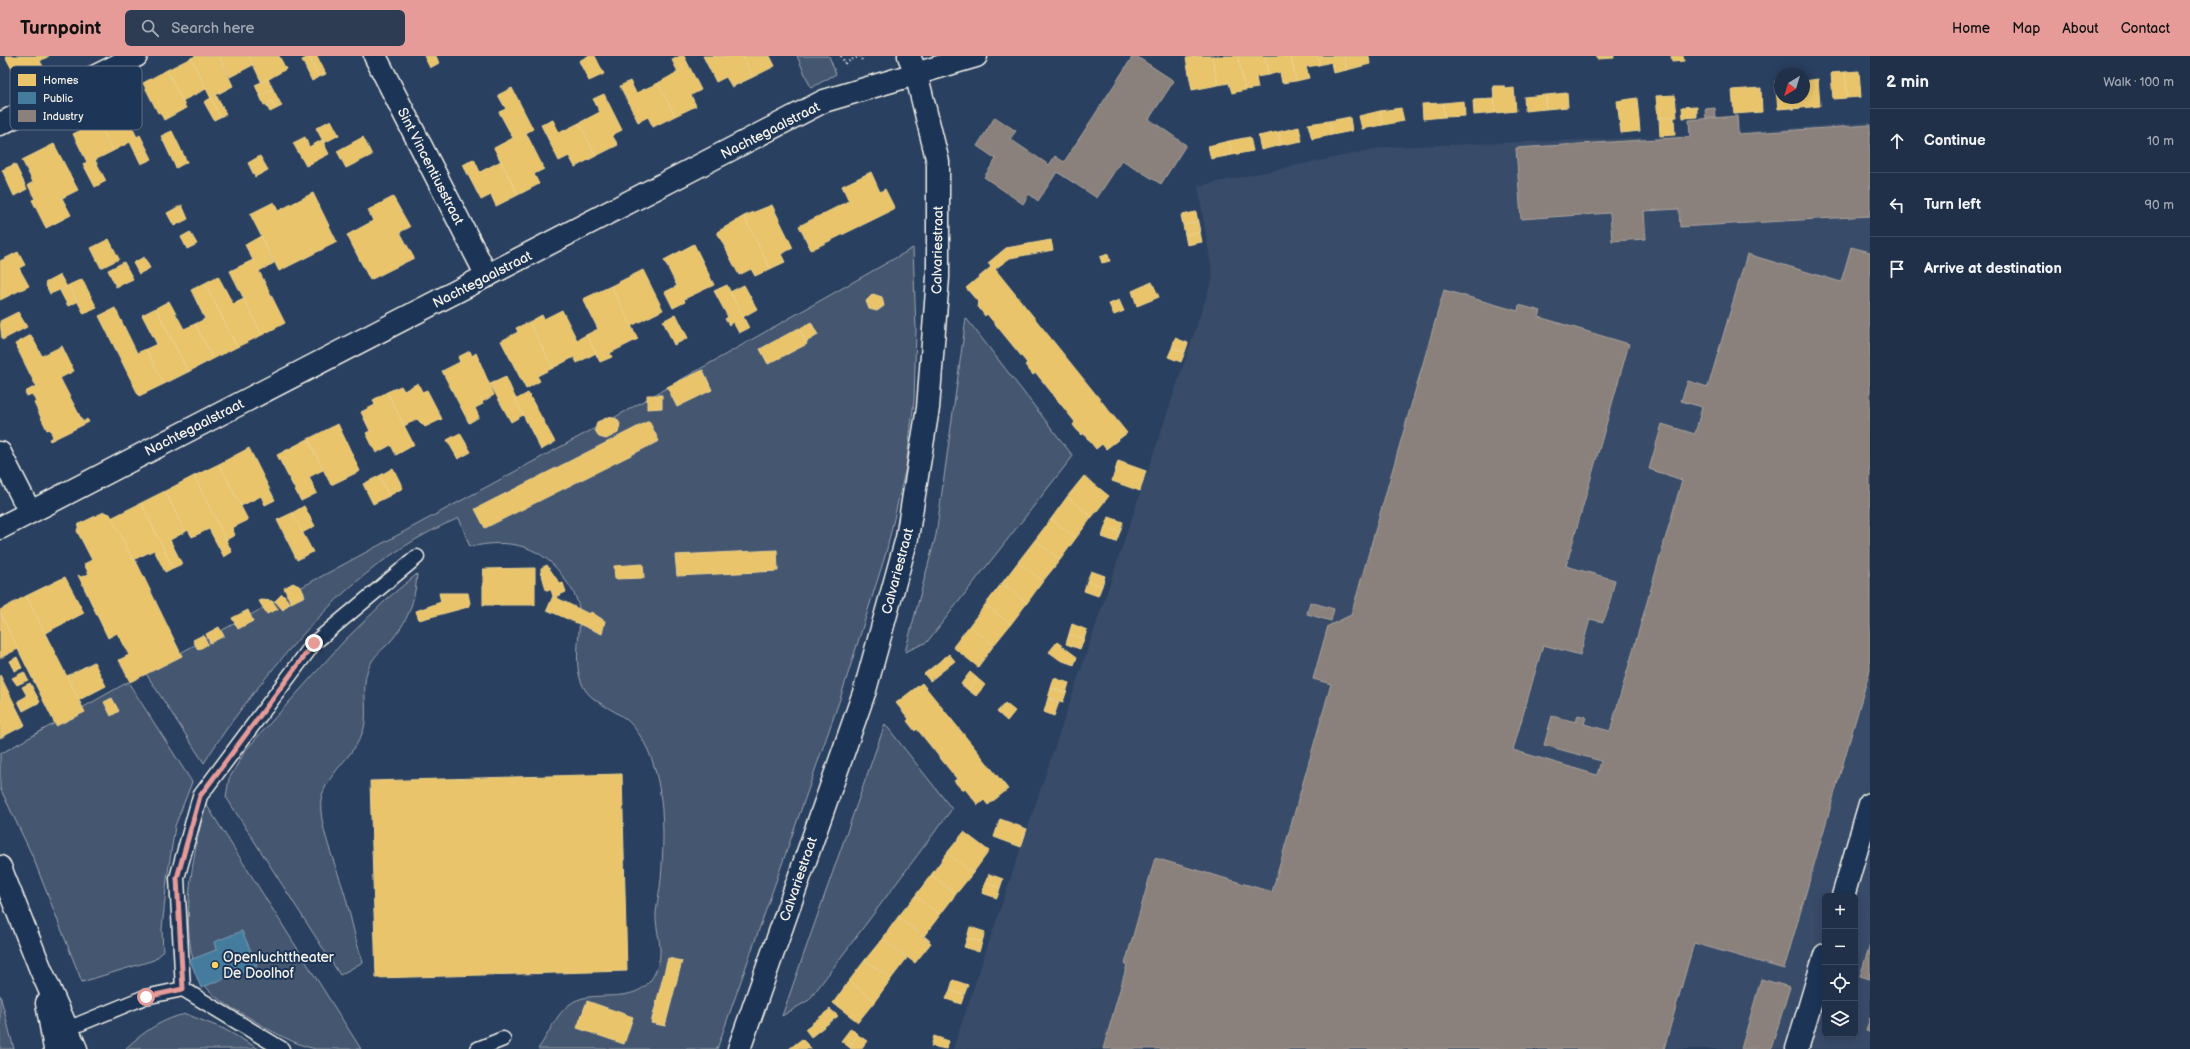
<!DOCTYPE html>
<meta charset="utf-8">
<style>
:root{--surface:#203048;--page:#2d3c52;--text:#f1f3f6;--muted:#a2a9b4;--line:#3d4b60;--accent:#e69b98}
body{margin:0;font-family:"Balsamiq Sans",sans-serif;background:var(--page);color:var(--text)}
.controls{position:absolute;right:12px;bottom:12px;display:grid;overflow:hidden;border-radius:6px;box-shadow:0 2px 10px #0003}
.controls button{width:36px;height:36px;display:grid;place-items:center;padding:0;border:0;border-bottom:1px solid var(--line);background:var(--surface);color:var(--text);font:20px sans-serif}
.compass{position:absolute;left:1774px;top:12px;width:36px;height:36px;border-radius:50%;background:var(--surface);box-shadow:0 2px 10px #0003;rotate:218deg}
.stop{position:absolute;width:12px;height:12px;margin:-9px;border:3px solid #e69b98;border-radius:50%;background:#fff}
.stop.end{background:#e69b98;border-color:#fff;box-shadow:0 1px 4px #0008}
.list{margin:0;padding:0;list-style:none}
h2{display:flex;justify-content:space-between;align-items:center;height:52px;margin:0;padding:0 16px;font-size:17px}
h2 small{font-size:13px;font-weight:400;color:var(--muted)}
.list li{display:grid;grid-template-columns:26px 1fr auto;gap:12px;align-items:center;box-sizing:border-box;height:64px;padding:0 16px;border-top:1px solid var(--line)}
.list b{display:block;font-size:15px;white-space:nowrap}
.list em{font-size:13px;font-style:normal;color:var(--muted)}
.icon{flex:none;width:22px;height:22px;fill:none;stroke:currentColor;stroke-width:2;stroke-linecap:round;stroke-linejoin:round}
.map{position:relative;flex:none;width:1870px;height:993px;overflow:hidden}
header{display:flex;align-items:center;gap:24px;box-sizing:border-box;height:56px;padding:0 20px;background:var(--accent);color:#111}
header strong{font-size:19px}
nav{display:flex;gap:22px;margin-inline-start:auto;font-size:14px}
.search{width:280px;height:36px;background:var(--page);display:flex;align-items:center;gap:10px;box-sizing:border-box;padding:0 14px;border-radius:6px;color:var(--muted);font-size:15px}
main{display:flex}
aside{flex:1;background:var(--surface)}
.map>svg:first-child{display:block}
</style>
<header>
<strong>Turnpoint</strong>
<div class="search"><svg class="icon" aria-label="search" viewBox="0 0 24 24"><circle cx="10" cy="10" r="6"/><path d="M15 15l6 6"/></svg>Search here</div>
<nav><a>Home</a><a>Map</a><a>About</a><a>Contact</a></nav>
</header>
<main>
<div class="map">
<svg width="1870" height="993" viewBox="0 0 1870 993">
<rect width="100%" height="100%" fill="#2a4060"/>
<filter id="ink" filterUnits="userSpaceOnUse"><feTurbulence type="fractalNoise" baseFrequency=".025" numOctaves="2"/><feDisplacementMap in="SourceGraphic" scale="8" xChannelSelector="R" yChannelSelector="G"/><feConvolveMatrix kernelMatrix="1 2 1 2 8 2 1 2 1" color-interpolation-filters="sRGB"/></filter>
<g filter="url(#ink)">
<path fill="#374c69" fill-rule="evenodd" d="M1738 59 1740 76 1870 66V993H953L1213 221 1198 130 1386 91 1689 80 1688 63ZM1825 840H1855V978H1825Z"/>
<g fill="#445771" stroke="#9ca4ac">
<polygon points="797,0 829,0 836,18 811,32"/>
<path d="M913 192 916 273 914 345 906 411 886 497 840 643 717 993H538C549 978 555 959 570 948 595 929 643 957 658 909 664 892 655 874 656 857 657 846 660 834 661 823 665 775 666 709 633 670 621 655 597 650 586 635 570 612 582 578 579 553 578 543 572 533 566 525 543 489 510 482 470 491L459 462C377 496 319 556 264 624 242 651 222 678 204 707L145 616 610 364Z"/>
<polygon points="966,262 1073,400 927,586 905,596 936,479"/>
<path d="M417 518C415 546 408 566 389 587 383 593 375 599 371 607 359 627 369 650 364 672 357 698 330 714 322 739 315 763 338 814 345 839 351 861 355 884 363 906L340 919 226 741 229 723 245 695 344 585 388 542Z"/>
<polygon points="128,626 192,726 175,770 167,823 162,873 163,896 154,904 82,926 32,799 0,732 0,698"/>
<polygon points="885,668 952,753 809,944 782,960"/>
<path d="M206 748 361 993C346 993 330 993 316 993 297 990 267 973 250 962 234 953 218 945 206 931 174 892 193 793 206 748Z"/>
<polygon points="0,939 14,993 0,993"/>
<path d="M186 958 224 973 259 993H125C142 977 163 962 186 958Z"/>
</g>
<g fill="#e9c46a" stroke="#ecd290">
<polygon points="5,0 49,0 40,5 49,21 23,34"/>
<polygon points="196,0 219,0 233,30 216,39 226,58 220,61 191,2"/>
<polygon points="219,0 249,0 253,9 230,21"/>
<polygon points="249,0 279,0 286,13 262,27"/>
<polygon points="309,0 317,0 326,18 319,21"/>
<polygon points="424,0 436,0 439,7 430,12"/>
<polygon points="588,0 595,0 604,18 589,25 579,5"/>
<polygon points="680,0 684,0 701,34 691,39 696,50 675,60 658,27 678,16 672,4"/>
<polygon points="703,0 743,0 753,21 732,31 726,21 716,26"/>
<polygon points="743,0 770,0 775,10 753,21"/>
<polygon points="1197,0 1212,0 1218,29 1192,34 1186,2"/>
<polygon points="1212,0 1238,0 1245,34 1232,37 1229,27 1218,29"/>
<polygon points="1238,0 1265,0 1268,19 1256,21 1258,32 1245,34"/>
<polygon points="1265,0 1291,0 1296,25 1282,27 1280,16 1268,19"/>
<polygon points="1291,0 1318,0 1319,9 1306,11 1309,22 1296,25"/>
<polygon points="1318,0 1344,0 1347,14 1333,17 1331,6 1319,9"/>
<polygon points="1344,0 1369,0 1370,8 1347,14"/>
<polygon points="1596,0 1614,0 1614,2 1597,3"/>
<polygon points="1671,0 1683,0 1684,5 1672,6"/>
<polygon points="309,1 319,21 312,25 302,4"/>
<polygon points="191,2 206,33 182,45 167,14"/>
<polygon points="167,14 186,52 164,64 160,56 158,57 143,27"/>
<polygon points="1859,15 1861,41 1847,42 1845,16"/>
<polygon points="1845,16 1847,42 1833,43 1831,17"/>
<polygon points="268,23 273,33 260,40 255,29"/>
<polygon points="1818,23 1820,50 1792,53 1790,42 1804,42 1804,25"/>
<polygon points="630,25 636,37 658,27 675,60 653,71 648,61 638,66 620,30"/>
<polygon points="1775,25 1780,25 1780,42 1790,42 1791,52 1778,53"/>
<polygon points="1493,30 1505,30 1506,33 1514,32 1516,55 1495,57"/>
<polygon points="512,32 533,73 526,77 544,113 534,118 539,128 518,139 494,92 513,82 499,56 506,53 498,39"/>
<polygon points="1761,32 1762,56 1734,58 1732,34"/>
<polygon points="273,33 282,50 276,53 272,45 264,49 260,40"/>
<polygon points="1567,37 1568,51 1546,53 1546,39"/>
<polygon points="604,38 622,74 612,79 618,89 596,100 579,67 600,56 593,43"/>
<polygon points="1546,39 1546,53 1525,55 1524,41"/>
<polygon points="1675,39 1677,61 1658,63 1656,40"/>
<polygon points="211,42 220,61 214,64 204,46"/>
<polygon points="1637,42 1640,75 1621,77 1617,45"/>
<polygon points="1494,43 1495,57 1474,59 1473,44"/>
<polygon points="272,45 276,53 270,56 266,49"/>
<polygon points="1464,45 1465,60 1444,61 1443,47"/>
<polygon points="1443,47 1444,61 1423,63 1422,48"/>
<polygon points="1697,50 1697,61 1683,62 1682,51"/>
<polygon points="1401,52 1404,65 1383,69 1380,55"/>
<polygon points="123,53 137,81 140,79 152,103 141,108 130,86 113,95 98,66"/>
<polygon points="1380,55 1383,69 1362,73 1359,60"/>
<polygon points="1350,61 1352,75 1332,79 1329,65"/>
<polygon points="1674,61 1675,79 1660,80 1659,62"/>
<polygon points="331,64 339,79 324,87 316,72"/>
<polygon points="553,64 559,77 579,67 596,100 575,111 569,100 559,105 541,69"/>
<polygon points="1329,65 1332,79 1312,83 1308,68"/>
<polygon points="98,66 113,95 95,104 106,125 95,131 83,108 87,106 73,78"/>
<polygon points="1299,71 1302,85 1281,89 1278,76"/>
<polygon points="172,75 187,106 176,112 161,80"/>
<polygon points="1278,76 1281,89 1261,94 1258,80"/>
<polygon points="305,81 309,91 322,84 329,98 306,110 293,87"/>
<polygon points="363,81 372,99 346,112 337,95"/>
<polygon points="1250,81 1253,95 1232,99 1229,85"/>
<polygon points="1229,85 1232,99 1211,103 1208,90"/>
<polygon points="54,88 78,134 62,142 71,159 46,172 32,144 35,143 28,129 33,126 22,104"/>
<polygon points="260,100 268,114 255,121 248,107"/>
<polygon points="474,103 480,116 501,105 518,139 496,150 491,139 481,144 463,109"/>
<polygon points="15,108 27,133 14,140 2,114"/>
<polygon points="871,116 880,136 885,133 895,153 811,194 799,170 849,145 842,130"/>
<polygon points="313,137 337,186 279,215 250,158 274,146 278,155"/>
<polygon points="393,141 410,171 400,176 414,202 370,224 347,179 373,165 368,154"/>
<polygon points="182,149 188,163 174,170 167,157"/>
<polygon points="772,149 793,192 781,198 785,206 770,213 744,160"/>
<polygon points="1196,156 1198,166 1183,169 1181,159"/>
<polygon points="744,160 770,213 755,220 751,213 739,219 717,176"/>
<polygon points="1198,166 1200,176 1185,179 1183,169"/>
<polygon points="190,176 197,188 187,193 181,181"/>
<polygon points="1200,176 1202,186 1187,189 1185,179"/>
<polygon points="261,180 274,207 259,215 285,267 262,279 230,215 253,204 245,189"/>
<polygon points="109,183 119,203 101,212 91,192"/>
<polygon points="1051,184 1053,194 1010,202 995,213 1127,377 1106,393 1102,388 1096,393 1083,377 1081,379 1073,369 1075,366 1036,317 1033,319 1025,309 1027,307 987,258 985,260 977,249 979,247 966,232 991,211 988,207 1006,192"/>
<polygon points="694,188 714,229 684,243 685,246 673,252 665,236 677,230 664,204"/>
<polygon points="18,196 25,209 19,212 29,230 0,244 0,205"/>
<polygon points="1108,198 1110,205 1102,207 1100,201"/>
<polygon points="144,201 150,212 139,218 133,207"/>
<polygon points="124,206 133,223 116,231 108,214"/>
<polygon points="643,214 663,254 631,270 611,230"/>
<polygon points="60,219 67,231 50,238 45,227"/>
<polygon points="218,220 233,248 244,243 262,279 237,291 205,227"/>
<polygon points="82,223 97,252 84,258 69,229"/>
<polygon points="1152,226 1159,241 1137,250 1132,235"/>
<polygon points="205,227 237,291 213,303 195,268 205,263 191,234"/>
<polygon points="69,229 77,246 68,250 60,235"/>
<polygon points="727,229 749,272 739,277 733,266 729,269 725,263 728,261 714,235"/>
<polygon points="744,229 757,253 743,261 730,236"/>
<polygon points="611,230 638,283 610,297 612,301 600,306 586,279 598,273 583,243"/>
<polygon points="873,238 882,241 884,250 877,255 869,253 866,245"/>
<polygon points="1119,244 1124,255 1114,259 1109,248"/>
<polygon points="169,245 184,273 195,268 213,303 188,316 156,252"/>
<polygon points="115,252 137,297 146,293 164,328 139,340 99,260"/>
<polygon points="156,252 188,316 164,328 146,293 157,288 142,259"/>
<polygon points="562,254 577,284 586,279 596,297 577,307 574,301 553,312 529,266 542,259 544,263"/>
<polygon points="18,256 27,271 2,284 0,265"/>
<polygon points="676,258 688,282 674,289 663,265"/>
<polygon points="529,266 553,312 537,320 540,325 526,333 501,285 518,276 516,272"/>
<polygon points="811,266 818,279 806,286 799,273"/>
<polygon points="799,272 807,288 768,308 760,293"/>
<polygon points="31,279 42,300 62,290 74,315 60,322 83,366 87,363 89,366 50,385 49,383 53,381 50,373 47,374 34,347 36,346 32,338 27,340 25,336 36,330 15,288"/>
<polygon points="1175,282 1188,287 1185,296 1172,292"/>
<polygon points="1172,292 1185,296 1181,306 1168,301"/>
<polygon points="470,295 472,300 476,297 494,339 482,346 483,348 475,352 479,361 469,367 442,315 460,306 458,301"/>
<polygon points="703,314 712,334 677,351 667,331"/>
<polygon points="506,321 523,359 511,366 490,328"/>
<polygon points="418,327 422,336 427,334 442,363 425,371 417,363 404,370 387,336 401,330 404,335"/>
<polygon points="387,336 414,389 396,399 391,389 376,397 366,377 370,375 361,356 375,349 373,344"/>
<polygon points="528,337 555,386 541,394 514,341 517,343"/>
<polygon points="647,339 662,339 662,352 647,353"/>
<polygon points="609,361 617,363 620,368 618,377 606,383 599,381 595,374 597,366"/>
<polygon points="649,365 659,385 485,472 475,453"/>
<polygon points="338,368 360,415 331,429 308,383"/>
<polygon points="460,377 471,396 458,403 447,384"/>
<polygon points="308,383 323,414 309,421 317,437 301,445 277,399"/>
<polygon points="249,392 275,444 265,449 261,440 241,450 219,408"/>
<polygon points="1118,405 1146,415 1140,435 1112,425"/>
<polygon points="219,408 248,464 232,472 235,479 226,484 194,420"/>
<polygon points="393,412 403,432 389,440 379,420"/>
<polygon points="194,420 232,496 224,501 209,473 192,481 188,474 185,476 165,435"/>
<polygon points="379,420 389,440 373,448 363,428"/>
<polygon points="1084,420 1109,440 1092,461 1067,441"/>
<polygon points="165,435 185,476 170,484 182,508 173,512 141,447"/>
<polygon points="1067,441 1092,461 1076,482 1051,463"/>
<polygon points="141,447 173,512 165,516 154,494 133,504 111,462"/>
<polygon points="304,450 315,470 302,477 292,457"/>
<polygon points="104,456 110,458 133,504 135,503 182,600 130,626 119,604 129,599 117,577 108,582 78,519 81,521 89,518 84,508 92,504 77,475 79,468"/>
<polygon points="292,457 313,496 297,504 277,464"/>
<polygon points="1109,461 1123,466 1120,476 1105,471"/>
<polygon points="1051,463 1076,482 1060,504 1035,484"/>
<polygon points="1105,471 1120,476 1116,486 1102,481"/>
<polygon points="1035,484 1060,504 1043,525 1018,506"/>
<polygon points="777,494 778,515 677,520 675,499"/>
<polygon points="1018,506 1043,525 1027,547 1002,527"/>
<polygon points="643,508 644,522 615,523 614,510"/>
<polygon points="547,509 560,528 563,527 566,536 555,541 589,558 591,556 605,565 602,578 547,554 553,540 551,534 546,534 541,515 541,512"/>
<polygon points="535,512 535,549 483,549 483,513"/>
<polygon points="1091,515 1105,520 1102,530 1087,525"/>
<polygon points="65,521 84,557 45,577 26,540"/>
<polygon points="1087,525 1102,530 1098,540 1084,535"/>
<polygon points="293,527 301,531 305,540 291,547 284,532"/>
<polygon points="1002,527 1027,547 1011,568 985,549"/>
<polygon points="439,537 468,537 470,547 468,551 419,564 416,555 441,546"/>
<polygon points="282,538 290,547 283,554 275,545"/>
<polygon points="26,540 85,656 56,670 0,557 0,554"/>
<polygon points="262,544 272,545 278,553 267,558 259,545"/>
<polygon points="985,549 1011,568 994,589 969,570"/>
<polygon points="248,554 253,565 238,573 232,562"/>
<polygon points="0,557 18,593 0,602"/>
<polygon points="1072,568 1087,574 1084,583 1069,578"/>
<polygon points="969,570 994,589 978,611 953,591"/>
<polygon points="219,571 224,580 210,587 206,578"/>
<polygon points="1069,578 1084,583 1080,593 1066,588"/>
<polygon points="203,579 208,588 198,594 193,584"/>
<polygon points="1057,586 1077,601 1074,609 1060,604 1049,596"/>
<polygon points="949,598 955,605 930,625 924,618"/>
<polygon points="17,601 22,612 14,615 10,605"/>
<polygon points="94,606 106,630 79,644 67,620"/>
<polygon points="24,616 28,624 17,629 12,622"/>
<polygon points="970,616 977,622 968,634 961,628"/>
<polygon points="0,619 25,669 0,682"/>
<polygon points="977,622 985,629 976,640 968,634"/>
<polygon points="1054,622 1069,627 1066,637 1051,632"/>
<polygon points="30,627 40,646 23,655 18,645 27,640 22,631"/>
<polygon points="922,627 1008,733 988,749 984,744 978,749 965,733 963,735 954,725 957,723 917,673 915,675 907,665 909,663 896,647"/>
<polygon points="1051,632 1066,637 1063,646 1048,642"/>
<polygon points="112,642 119,655 111,660 104,646"/>
<polygon points="1048,642 1059,646 1054,660 1044,656"/>
<polygon points="1005,647 1015,655 1007,665 997,656"/>
<polygon points="622,718 627,915 376,922 370,725"/>
<polygon points="1000,763 1027,773 1021,791 994,781"/>
<polygon points="964,776 989,795 973,817 947,797"/>
<polygon points="947,797 973,817 956,838 931,819"/>
<polygon points="989,818 1003,823 1000,832 985,827"/>
<polygon points="931,819 956,838 940,859 915,840"/>
<polygon points="985,827 1000,832 997,842 982,837"/>
<polygon points="915,840 940,859 924,880 930,885 898,861"/>
<polygon points="898,861 931,887 915,907 882,883"/>
<polygon points="970,871 985,876 982,886 967,882"/>
<polygon points="967,882 982,886 979,896 964,891"/>
<polygon points="882,883 907,902 891,923 865,904"/>
<polygon points="668,902 682,905 665,970 651,967"/>
<polygon points="865,904 891,923 875,945 849,925"/>
<polygon points="953,924 968,929 964,939 950,934"/>
<polygon points="849,925 875,945 858,966 833,947"/>
<polygon points="950,934 964,939 961,948 946,943"/>
<polygon points="587,945 633,961 624,988 577,972"/>
<polygon points="830,953 838,960 811,981 805,973"/>
<polygon points="851,972 858,979 849,991 841,985"/>
<polygon points="858,979 867,985 861,993 851,993 849,991"/>
<polygon points="934,980 949,985 946,993 931,990"/>
<polygon points="802,983 812,993 789,993"/>
</g>
<polygon fill="#457b9d" stroke="#7a9eb4" points="242,875 257,909 201,932 190,904 216,894 214,886"/>
<g fill="#8a817c" stroke="#aaa39c">
<polygon points="1133,0 1136,0 1174,25 1149,63 1186,89 1161,128 1122,104 1097,142 1057,116 1038,145 1029,138 1023,148 984,121 996,103 977,90 995,61 1016,75 1010,83 1049,109 1055,100 1064,106"/>
<polygon points="1715,52 1716,62 1706,63 1705,53"/>
<polygon points="1737,60 1738,78 1870,69 1870,160 1680,171 1679,153 1644,155 1646,183 1612,185 1610,157 1521,163 1516,92 1690,81 1689,64"/>
<polygon points="1851,191 1870,196 1870,614 1784,913 1694,887 1664,993 1103,993 1127,909 1125,908 1155,802 1272,836 1331,628 1313,623 1328,570 1351,559 1444,234 1518,255 1519,249 1541,255 1539,261 1629,288 1566,510 1615,524 1608,554 1603,566 1590,563 1580,599 1543,589 1513,694 1597,719 1601,705 1544,689 1552,660 1576,666 1578,659 1586,661 1584,668 1610,675 1682,424 1649,413 1662,368 1695,378 1702,351 1681,345 1688,325 1708,331 1747,198 1841,226"/>
<polygon points="1310,546 1334,553 1331,565 1307,558"/>
<polygon points="1870,888 1870,923 1860,920"/>
<polygon points="1761,923 1790,931 1771,993 1741,993"/>
<polygon points="1870,962 1870,976 1866,975"/>
</g>
<g fill="none" stroke-linecap="round" stroke-linejoin="round">
<defs>
<g id="lane">
<polyline points="183,933 177,822 200,740 314,587 417,501"/>
<polyline points="67,973 145,941 183,933 282,993"/>
<polyline points="478,993 503,983"/>
</g>
<g id="street">
<polyline points="375,0 487,220"/>
<polyline points="0,68 136,0"/>
<polyline points="0,397 30,456"/>
<polyline points="0,472 824,45 976,0"/>
<polyline points="0,811 41,914 76,993"/>
<polyline points="1843,840 1870,748"/>
<polyline points="47,947 55,993"/>
<polyline points="739,993 865,634 907,482 928,352 938,221 938,106 916,17 909,0"/>
<polyline points="1797,993 1825,899"/>
</g>
</defs>
<use href="#lane" stroke="#f4f1e8" stroke-width="17"/>
<use href="#street" stroke="#f4f1e8" stroke-width="25"/>
<polyline stroke="#f4f1e8" stroke-width="2.5" stroke-dasharray="1 3" stroke-linecap="butt" points="841,0 845,7 860,0 863,6"/>
<use href="#lane" stroke="#1d3557" stroke-width="14"/>
<use href="#street" stroke="#1d3557" stroke-width="22"/>
</g>
</g>
<g fill="none" stroke-linecap="round" stroke-linejoin="round" filter="url(#ink)">
<polyline stroke="#e69b98" stroke-width="5" points="146,941 183,933 177,822 200,740 314,587"/>
</g>
<circle fill="#ffd166" stroke="#1d3557" stroke-width="1.5" cx="215" cy="909" r="4"/>
<g text-anchor="middle" stroke-width="4" stroke-linejoin="round" paint-order="stroke">
<g font-size="14" fill="#f4f1e8" stroke="#1d3557">
<text transform="translate(770 74) rotate(-27)" y="5">Nachtegaalstraat</text>
<text transform="translate(431 110) rotate(63)" y="5">Sint Vincentiusstraat</text>
<text transform="translate(937 194) rotate(-89)" y="5">Calvariestraat</text>
<text transform="translate(482 223) rotate(-27)" y="5">Nachtegaalstraat</text>
<text transform="translate(194 371) rotate(-27)" y="5">Nachtegaalstraat</text>
<text transform="translate(897 515) rotate(-75)" y="5">Calvariestraat</text>
<text transform="translate(798 823) rotate(-71)" y="5">Calvariestraat</text>
</g>
<g font-size="14" fill="#f4f1e8" stroke="#1d3557" text-anchor="start">
<text x="223" y="906">Openluchttheater<tspan x="223" dy="16">De Doolhof</tspan></text>
</g>
</g>
<rect x="10" y="10" width="132" height="64" rx="6" fill="#1d3557" stroke="#5e6d82" stroke-width="1"/>
<rect x="18" y="18" width="18" height="12" fill="#e9c46a"/>
<rect x="18" y="36" width="18" height="12" fill="#457b9d"/>
<rect x="18" y="54" width="18" height="12" fill="#8a817c"/>
<g font-size="11" fill="#f4f1e8">
<text x="43" y="28">Homes</text>
<text x="43" y="46">Public</text>
<text x="43" y="64">Industry</text>
</g>
</svg>
<div class="controls">
<button>+</button>
<button>−</button>
<button><svg class="icon" aria-label="locate" viewBox="0 0 24 24"><circle cx="12" cy="12" r="6"/><path d="M12 2v4M12 18v4M2 12h4M18 12h4"/></svg></button>
<button><svg class="icon" aria-label="layers" viewBox="0 0 24 24"><path d="M12 4l9 5-9 5-9-5zM3 14l9 5 9-5"/></svg></button>
</div>
<svg class="compass" viewBox="-18 -18 36 36"><path d="M0-13l5 13h-10z" fill="#e53935"/><path d="M0 13l5-13h-10z" fill="#a2a9b4"/></svg>
<div class="stop" style="left:146px;top:941px"></div>
<div class="stop end" style="left:314px;top:587px"></div>
</div>
<aside>
<h2>2 min<small>Walk · 100 m</small></h2>
<ul class="list">
<li><svg class="icon" aria-label="ahead" viewBox="0 0 24 24"><path d="M12 20V5M6 11l6-6 6 6"/></svg><div><b>Continue</b></div><em>10 m</em></li>
<li><svg class="icon" aria-label="left" viewBox="0 0 24 24"><path d="M17 20v-9H6M10 6l-5 5 5 5"/></svg><div><b>Turn left</b></div><em>90 m</em></li>
<li><svg class="icon" aria-label="arrive" viewBox="0 0 24 24"><path d="M6 21V4h12l-3 4 3 4H6"/></svg><div><b>Arrive at destination</b></div></li>
</ul>
</aside>
</main>
